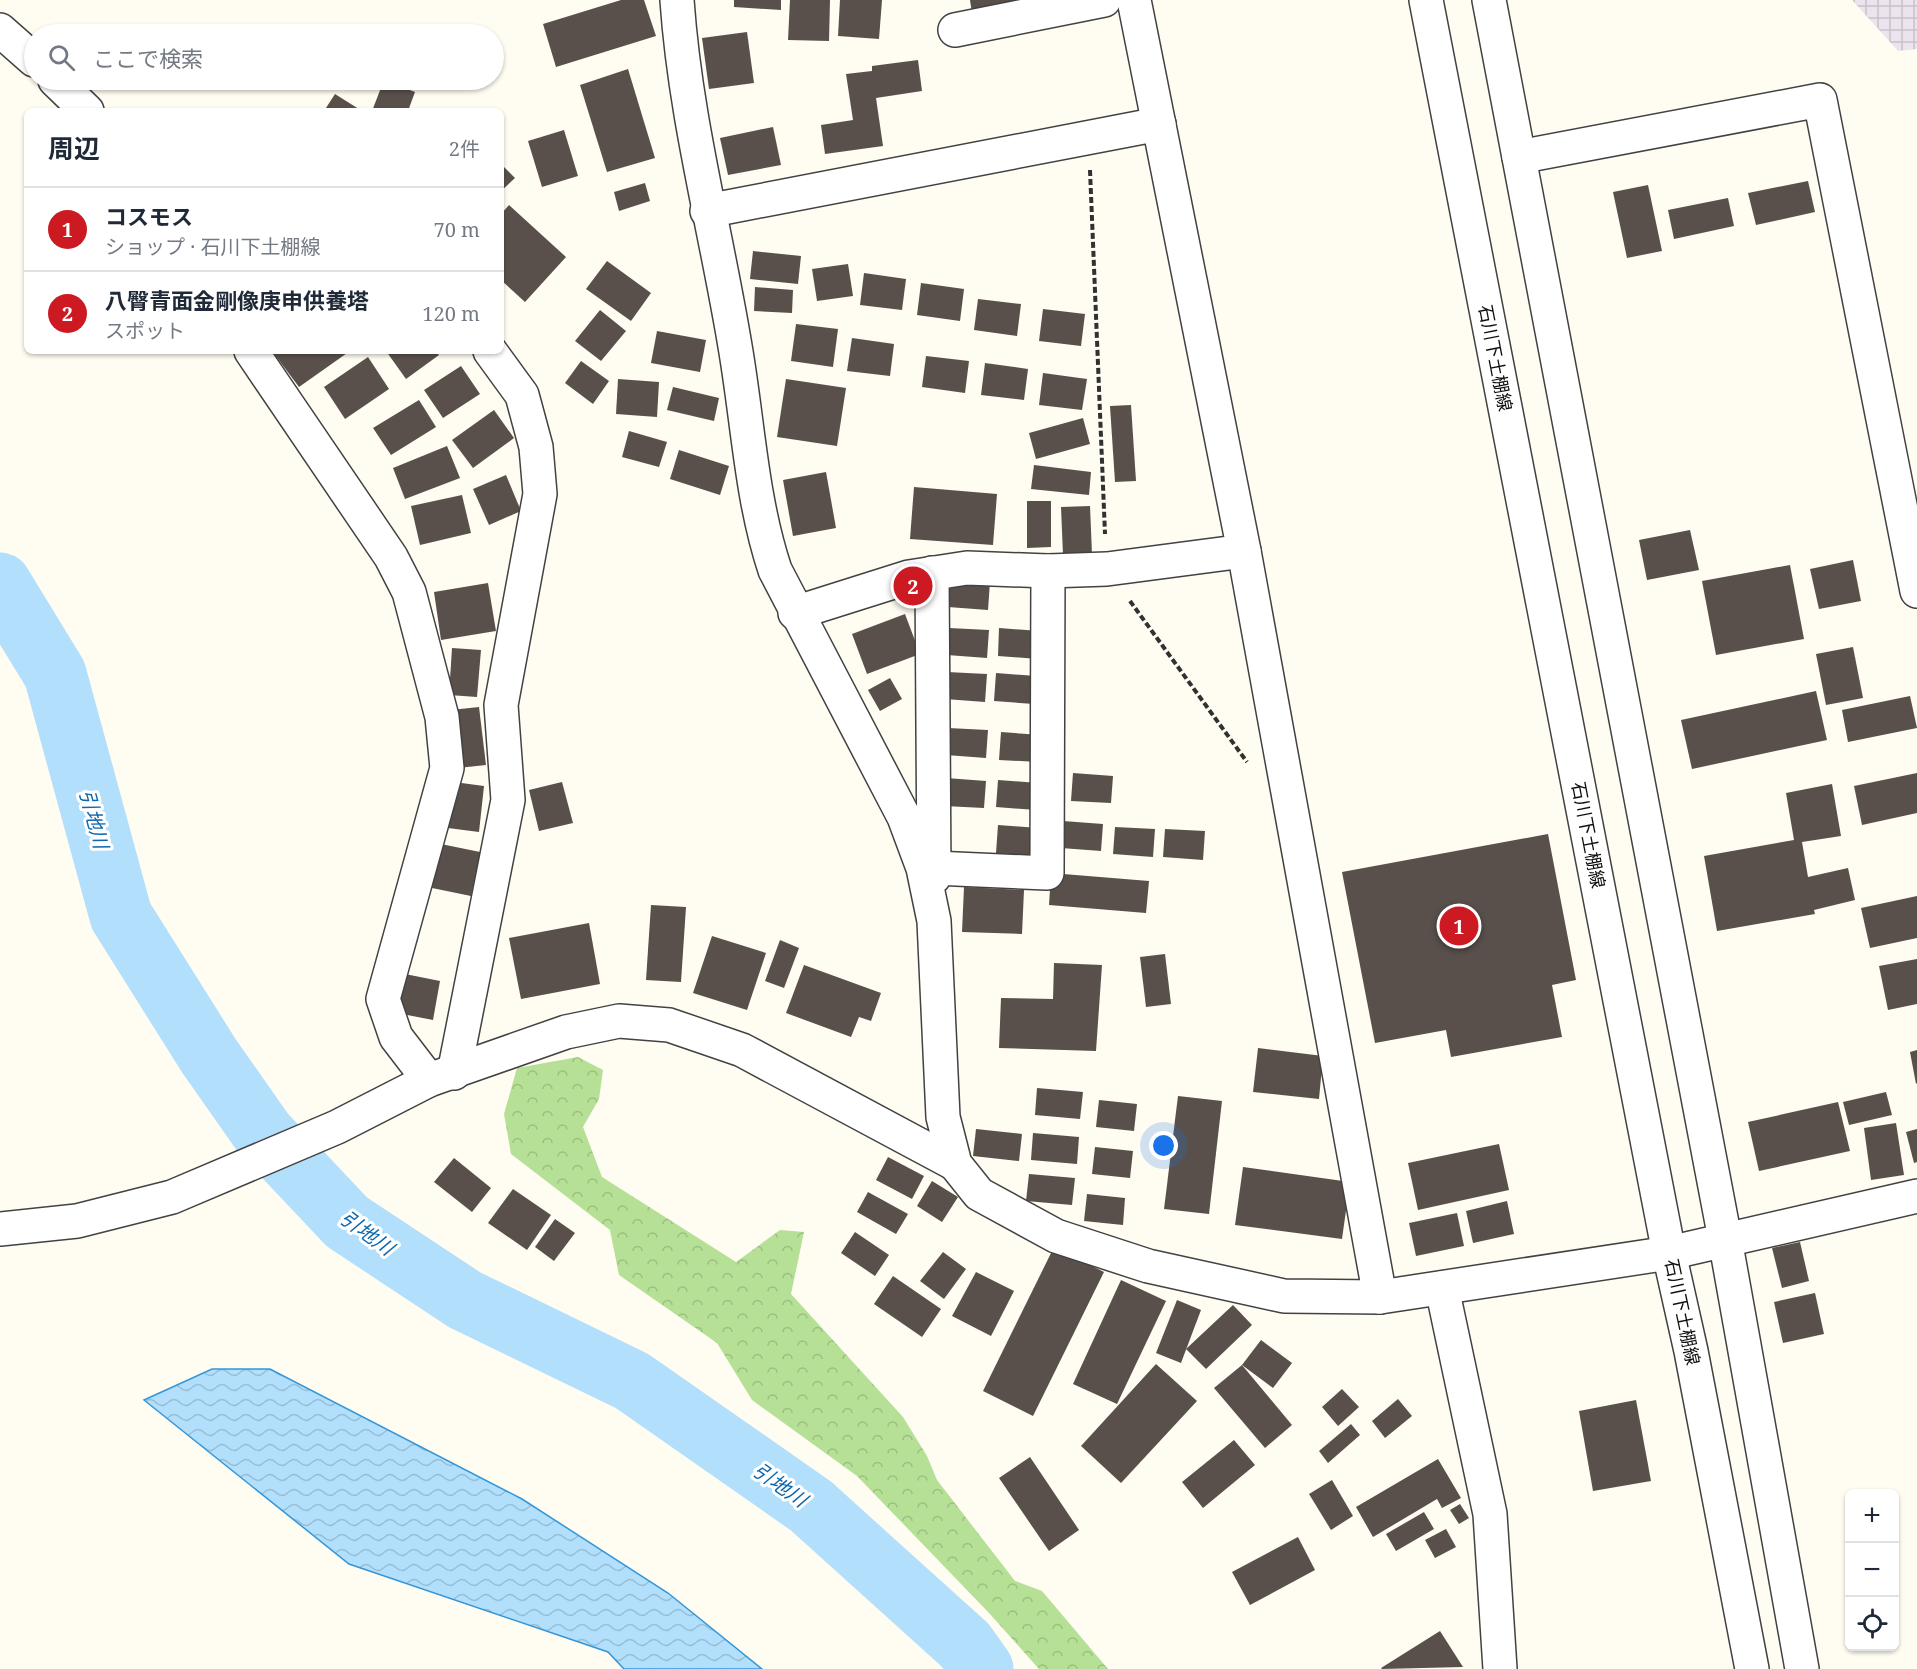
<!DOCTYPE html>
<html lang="ja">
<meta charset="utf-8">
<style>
:root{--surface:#fff;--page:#f2f2f3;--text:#1f2937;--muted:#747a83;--line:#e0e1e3;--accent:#cd1a22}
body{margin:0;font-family:"Noto Serif","Noto Sans JP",serif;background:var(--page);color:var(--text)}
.controls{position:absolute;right:18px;bottom:18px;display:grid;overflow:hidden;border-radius:9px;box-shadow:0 2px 4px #0004}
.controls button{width:54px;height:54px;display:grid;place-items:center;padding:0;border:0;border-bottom:2px solid var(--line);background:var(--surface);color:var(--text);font:30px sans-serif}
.you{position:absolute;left:1164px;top:1146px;width:21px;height:21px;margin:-15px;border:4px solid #fff;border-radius:50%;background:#1a73e8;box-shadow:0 0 0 9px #1a73e833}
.badge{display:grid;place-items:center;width:39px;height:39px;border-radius:50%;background:var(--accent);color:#fff;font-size:20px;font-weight:700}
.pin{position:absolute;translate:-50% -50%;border:3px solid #fff;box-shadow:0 2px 6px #0006}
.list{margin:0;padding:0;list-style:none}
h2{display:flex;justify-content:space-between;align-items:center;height:78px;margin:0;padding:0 24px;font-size:26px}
h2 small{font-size:20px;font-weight:400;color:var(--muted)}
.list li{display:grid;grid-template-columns:39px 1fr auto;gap:18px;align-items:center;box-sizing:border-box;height:84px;padding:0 24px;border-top:2px solid var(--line)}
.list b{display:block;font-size:22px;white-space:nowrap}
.list p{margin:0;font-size:20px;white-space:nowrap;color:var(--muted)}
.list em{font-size:20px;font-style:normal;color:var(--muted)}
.icon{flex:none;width:33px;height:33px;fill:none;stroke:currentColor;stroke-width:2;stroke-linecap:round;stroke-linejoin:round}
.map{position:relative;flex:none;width:1917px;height:1669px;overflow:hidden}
.search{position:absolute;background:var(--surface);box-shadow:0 2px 4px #0004;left:24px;top:24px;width:480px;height:66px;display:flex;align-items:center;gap:15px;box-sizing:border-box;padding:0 21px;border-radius:33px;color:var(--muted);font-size:22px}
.panel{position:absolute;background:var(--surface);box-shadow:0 2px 4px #0004;left:24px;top:108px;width:480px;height:246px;border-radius:9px}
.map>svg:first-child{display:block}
</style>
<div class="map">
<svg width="1917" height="1669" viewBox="0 0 1917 1669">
<defs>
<pattern id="industrial-grid" width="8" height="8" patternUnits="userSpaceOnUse" patternTransform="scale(1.5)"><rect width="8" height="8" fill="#ede3ee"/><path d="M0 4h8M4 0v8" fill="none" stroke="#cac2cb"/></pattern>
<pattern id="forest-crowns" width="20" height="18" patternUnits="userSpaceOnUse" patternTransform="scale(1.5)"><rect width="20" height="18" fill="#b6e095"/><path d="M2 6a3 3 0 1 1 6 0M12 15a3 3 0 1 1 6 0" fill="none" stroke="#9bbf7f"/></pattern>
<pattern id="water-waves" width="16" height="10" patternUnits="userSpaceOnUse" patternTransform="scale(1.5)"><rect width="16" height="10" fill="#b2dffb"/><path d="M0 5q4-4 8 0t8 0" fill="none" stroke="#98bed6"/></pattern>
</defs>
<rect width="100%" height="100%" fill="#fffcf2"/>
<polygon fill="url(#industrial-grid)" points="1852,0 1917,0 1917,49 1898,51"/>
<polygon fill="url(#forest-crowns)" points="578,1057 603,1070 599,1099 583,1127 602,1177 736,1262 780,1230 804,1232 791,1294 903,1417 927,1456 937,1480 1015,1581 1042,1591 1108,1669 1039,1669 990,1614 857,1476 752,1400 717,1343 619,1275 610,1230 511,1154 504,1114 517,1068"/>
<polygon fill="url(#water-waves)" stroke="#3296d9" stroke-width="1.5" points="212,1369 270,1369 522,1499 668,1593 762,1669 624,1669 608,1652 349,1564 144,1400"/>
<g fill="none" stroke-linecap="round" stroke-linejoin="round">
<polyline stroke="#b2dffb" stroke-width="63" points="0,584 55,674 121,916 209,1056 263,1133 347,1222 465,1300 632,1381 811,1506 965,1645 982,1669"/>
</g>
<g fill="#59504b">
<polygon points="621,0 644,0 656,36 556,67 543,24"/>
<polygon points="734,0 781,0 781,10 734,7"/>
<polygon points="790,0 830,0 829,41 788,40"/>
<polygon points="840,0 882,0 879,39 838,36"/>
<polygon points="970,0 1022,0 972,13"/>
<polygon points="747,32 754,83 709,89 702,38"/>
<polygon points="918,60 922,91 876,98 883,146 825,154 821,125 853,120 846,74 872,71 872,66"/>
<polygon points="628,69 655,158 607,172 580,85"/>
<polygon points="384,80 415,92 408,111 372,111"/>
<polygon points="335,94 362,111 324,111"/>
<polygon points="773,127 781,165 728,175 720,138"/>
<polygon points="564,130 578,176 542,187 528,141"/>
<polygon points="501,164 515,178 501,191"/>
<polygon points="1808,181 1815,212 1756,225 1748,193"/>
<polygon points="645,183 650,201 619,211 614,192"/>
<polygon points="1648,185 1662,251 1627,258 1613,192"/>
<polygon points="1728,198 1734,226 1674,239 1668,210"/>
<polygon points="509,205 566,257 525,302 501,280 501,214"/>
<polygon points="753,251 801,256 798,284 750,279"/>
<polygon points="607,261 651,293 631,321 586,289"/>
<polygon points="848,264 853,296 817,301 812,269"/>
<polygon points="864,273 906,279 902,310 860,305"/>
<polygon points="921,283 964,289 960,321 917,315"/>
<polygon points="755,287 793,290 792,313 754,311"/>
<polygon points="978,299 1021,304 1017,336 974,330"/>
<polygon points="1043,309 1085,314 1081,346 1039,341"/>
<polygon points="600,310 626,331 601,361 575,341"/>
<polygon points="796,324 838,329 833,367 791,361"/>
<polygon points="657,331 706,340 700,372 651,363"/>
<polygon points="852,338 894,344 890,376 847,371"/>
<polygon points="272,351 350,351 299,387"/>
<polygon points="386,351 436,351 439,355 406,379"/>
<polygon points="926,356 969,361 965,393 922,387"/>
<polygon points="368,357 389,389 345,419 324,387"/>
<polygon points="581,361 609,381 593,404 565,383"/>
<polygon points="985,363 1028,369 1024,400 981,395"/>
<polygon points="461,366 480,394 443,418 424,390"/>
<polygon points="1043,373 1087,379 1082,410 1039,405"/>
<polygon points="618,379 659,382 657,417 616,414"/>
<polygon points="786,379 846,388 837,446 777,437"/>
<polygon points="673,387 719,398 714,421 667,410"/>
<polygon points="419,400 436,427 391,455 373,428"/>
<polygon points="1131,405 1136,481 1115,482 1110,406"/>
<polygon points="494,410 514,438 473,468 452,440"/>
<polygon points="1083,418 1090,444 1036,459 1029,433"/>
<polygon points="629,431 667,442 659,467 622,457"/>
<polygon points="447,446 460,478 405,499 393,468"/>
<polygon points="679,450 729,466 720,495 670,479"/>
<polygon points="1034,465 1091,472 1089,495 1031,489"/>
<polygon points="826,472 836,528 793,536 783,480"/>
<polygon points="506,475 521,511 489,525 473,489"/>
<polygon points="914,487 997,494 993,545 910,539"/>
<polygon points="462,495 471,533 420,545 411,506"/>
<polygon points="1027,501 1051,501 1051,547 1027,548"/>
<polygon points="1090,506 1092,554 1063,555 1061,507"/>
<polygon points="1690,530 1699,570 1647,580 1639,540"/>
<polygon points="1853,560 1861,601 1819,609 1810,569"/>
<polygon points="1790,565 1804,639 1716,655 1702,581"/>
<polygon points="950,579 990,582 988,610 948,607"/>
<polygon points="488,583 496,631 441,640 434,592"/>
<polygon points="905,614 920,654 867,674 852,634"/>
<polygon points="949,628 989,630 987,658 947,655"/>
<polygon points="999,628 1040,631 1038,659 998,656"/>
<polygon points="1853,647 1863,698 1826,705 1816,654"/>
<polygon points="452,648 481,650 477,697 449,695"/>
<polygon points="947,672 987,674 985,702 945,699"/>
<polygon points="996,673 1036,676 1034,704 994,701"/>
<polygon points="890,678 902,699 880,711 868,690"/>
<polygon points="1816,691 1827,740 1692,769 1681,720"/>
<polygon points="1910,696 1917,728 1848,742 1842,710"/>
<polygon points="479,707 486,765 458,768 451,710"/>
<polygon points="948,728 988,730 986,758 946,755"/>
<polygon points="1001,732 1041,735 1039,762 999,760"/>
<polygon points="1073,773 1113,776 1111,803 1071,801"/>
<polygon points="1917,773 1917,813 1862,825 1854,786"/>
<polygon points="946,778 986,781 984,808 944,806"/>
<polygon points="998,780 1038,783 1036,810 996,807"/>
<polygon points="454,782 484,786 479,832 448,828"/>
<polygon points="562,782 573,823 539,831 529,790"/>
<polygon points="1832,784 1841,836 1802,842 1808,877 1848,868 1855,900 1814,910 1815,914 1717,931 1704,856 1794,840 1786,793"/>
<polygon points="1063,821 1103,824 1101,851 1061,848"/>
<polygon points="998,825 1038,828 1036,856 996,853"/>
<polygon points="1115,827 1155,829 1153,857 1113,854"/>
<polygon points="1165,829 1205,831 1203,860 1163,857"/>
<polygon points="1548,834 1576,980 1552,985 1562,1037 1451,1057 1446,1030 1375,1043 1342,872"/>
<polygon points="441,844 480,852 471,896 432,888"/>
<polygon points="1051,873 1149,881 1146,913 1049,905"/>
<polygon points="964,887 1024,890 1022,934 962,932"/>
<polygon points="1917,896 1917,938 1870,948 1861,908"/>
<polygon points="651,905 686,907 681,982 646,980"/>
<polygon points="589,923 600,984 521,999 509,938"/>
<polygon points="712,936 766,953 747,1010 693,993"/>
<polygon points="780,940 799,948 784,988 765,981"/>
<polygon points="1165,954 1171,1004 1146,1007 1140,957"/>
<polygon points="1917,959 1917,1004 1888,1010 1879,966"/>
<polygon points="1054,963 1102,965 1096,1051 999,1048 1001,998 1053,999"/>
<polygon points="804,965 881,993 871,1021 859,1017 851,1037 786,1013"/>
<polygon points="405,974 440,981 433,1020 397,1013"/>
<polygon points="1258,1048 1323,1056 1319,1099 1253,1092"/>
<polygon points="1917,1050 1917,1083 1916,1084 1910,1052"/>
<polygon points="1037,1088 1083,1092 1080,1119 1035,1115"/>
<polygon points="1886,1092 1892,1115 1849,1125 1843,1102"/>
<polygon points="1178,1096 1222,1101 1209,1214 1164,1209"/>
<polygon points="1099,1100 1137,1104 1134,1131 1096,1127"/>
<polygon points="1838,1102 1850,1151 1759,1171 1748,1122"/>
<polygon points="1896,1123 1904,1175 1871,1180 1864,1128"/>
<polygon points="976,1129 1022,1134 1019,1161 973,1156"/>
<polygon points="1917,1129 1917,1162 1914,1163 1906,1132"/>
<polygon points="1033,1133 1079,1137 1077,1164 1031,1160"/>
<polygon points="1499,1144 1509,1190 1418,1210 1408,1163"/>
<polygon points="1095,1147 1133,1151 1130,1178 1092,1174"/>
<polygon points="888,1157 924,1176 912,1199 876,1180"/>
<polygon points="454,1158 491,1188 472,1212 434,1182"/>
<polygon points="1243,1167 1350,1182 1342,1239 1235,1225"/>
<polygon points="1029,1174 1075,1178 1072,1205 1026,1201"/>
<polygon points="932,1181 958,1197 942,1222 917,1206"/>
<polygon points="513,1189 551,1215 527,1250 488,1223"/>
<polygon points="868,1192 908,1214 896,1234 857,1212"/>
<polygon points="1087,1194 1125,1198 1123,1225 1084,1221"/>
<polygon points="1507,1201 1514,1234 1473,1243 1466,1211"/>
<polygon points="1457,1213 1464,1246 1416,1256 1409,1223"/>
<polygon points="555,1219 575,1233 554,1261 535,1247"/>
<polygon points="855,1232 889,1255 875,1276 841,1253"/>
<polygon points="1800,1242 1809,1281 1782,1288 1772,1248"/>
<polygon points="1054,1247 1104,1272 1033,1416 983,1391"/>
<polygon points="943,1252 966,1269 944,1299 920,1281"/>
<polygon points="976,1272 1014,1291 991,1336 952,1316"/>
<polygon points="893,1276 941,1309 922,1337 874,1304"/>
<polygon points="1121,1280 1166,1301 1117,1404 1073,1384"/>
<polygon points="1815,1293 1824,1334 1783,1343 1774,1302"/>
<polygon points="1177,1300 1201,1310 1181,1363 1156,1353"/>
<polygon points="1233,1305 1252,1325 1206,1369 1186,1349"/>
<polygon points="1261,1340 1292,1363 1273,1388 1242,1365"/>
<polygon points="1156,1364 1197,1401 1121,1483 1081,1446"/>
<polygon points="1242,1365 1292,1425 1265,1448 1214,1388"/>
<polygon points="1342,1389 1359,1407 1338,1426 1322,1407"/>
<polygon points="1398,1399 1412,1416 1385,1438 1372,1421"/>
<polygon points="1636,1400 1651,1481 1593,1491 1579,1411"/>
<polygon points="1351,1424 1360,1435 1328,1463 1319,1451"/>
<polygon points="1234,1440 1255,1465 1203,1508 1182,1482"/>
<polygon points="1030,1457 1079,1530 1049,1551 999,1478"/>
<polygon points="1438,1459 1461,1498 1442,1508 1437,1499 1373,1537 1356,1507"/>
<polygon points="1332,1480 1353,1516 1331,1530 1309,1494"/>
<polygon points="1460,1504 1469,1518 1459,1524 1450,1510"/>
<polygon points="1424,1512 1434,1529 1396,1551 1386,1534"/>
<polygon points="1446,1529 1456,1547 1435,1558 1425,1540"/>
<polygon points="1298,1537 1315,1570 1250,1605 1232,1572"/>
<polygon points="1440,1631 1463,1667 1382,1669 1381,1668"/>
</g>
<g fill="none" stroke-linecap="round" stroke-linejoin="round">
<defs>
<g id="minor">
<path d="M677 0C685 117 716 231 735 346 748 421 751 498 775 570L904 817 923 868 934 921 943 1117 955 1164 979 1194 1056 1236 1148 1266 1284 1296 1380 1297 1669 1253 1917 1196"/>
<polyline points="1134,0 1244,551 1380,1297"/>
<polyline points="1426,0 1669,1253 1691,1351 1752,1669"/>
<polyline points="1489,0 1725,1239 1802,1669"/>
<polyline points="0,30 34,60"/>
<polyline points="955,30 1104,0"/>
<polyline points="55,80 87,111"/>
<polyline points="1519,157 1820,100 1917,591"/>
<polyline points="707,211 1159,124"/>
<polyline points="251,351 391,557 409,592 442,717 447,768 383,999 396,1037 429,1080"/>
<polyline points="932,573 934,877"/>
<polyline points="795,613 909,577 967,568 1048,571 1107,569 1244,551"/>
<polyline points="934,868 1047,873 1048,571"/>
<polyline points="454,1073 508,800 501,705 540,494 536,447 522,395 490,351"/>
<polyline points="0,1229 77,1221 172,1197 337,1127 429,1080 566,1032 619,1021 669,1025 742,1050 955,1164"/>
<polyline points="1442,1288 1490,1514 1500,1669"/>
</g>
</defs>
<use href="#minor" stroke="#424242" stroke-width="36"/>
<g stroke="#313131" stroke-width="4" stroke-dasharray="6 3" stroke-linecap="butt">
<polyline points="1090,170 1105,534"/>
<polyline points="1130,601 1247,762"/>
</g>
<use href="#minor" stroke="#fff" stroke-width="33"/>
</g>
<g text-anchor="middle" stroke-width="6" stroke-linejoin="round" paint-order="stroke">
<g font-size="18" fill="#0f0f0f" stroke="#fff">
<text transform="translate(1495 358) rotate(79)" y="6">石川下土棚線</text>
<text transform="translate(1588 835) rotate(79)" y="6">石川下土棚線</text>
<text transform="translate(1682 1312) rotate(78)" y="6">石川下土棚線</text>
</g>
<g font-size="20" font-style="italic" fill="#0c67ad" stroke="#fff">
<text transform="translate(94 819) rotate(75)" y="7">引地川</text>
<text transform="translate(367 1233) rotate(36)" y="7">引地川</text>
<text transform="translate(780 1485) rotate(35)" y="7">引地川</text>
</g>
</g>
</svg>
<div class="controls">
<button>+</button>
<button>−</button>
<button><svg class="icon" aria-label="locate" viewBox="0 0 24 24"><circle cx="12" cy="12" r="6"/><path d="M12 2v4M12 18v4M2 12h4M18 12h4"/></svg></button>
</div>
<div class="you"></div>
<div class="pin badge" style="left:1459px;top:926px">1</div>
<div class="pin badge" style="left:913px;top:586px">2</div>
<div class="search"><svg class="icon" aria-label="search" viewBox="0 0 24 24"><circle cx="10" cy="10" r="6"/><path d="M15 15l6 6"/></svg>ここで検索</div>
<section class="panel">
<h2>周辺<small>2件</small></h2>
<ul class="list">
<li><span class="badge">1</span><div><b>コスモス</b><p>ショップ · 石川下土棚線</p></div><em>70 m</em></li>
<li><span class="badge">2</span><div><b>八臀青面金剛像庚申供養塔</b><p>スポット</p></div><em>120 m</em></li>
</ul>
</section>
</div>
